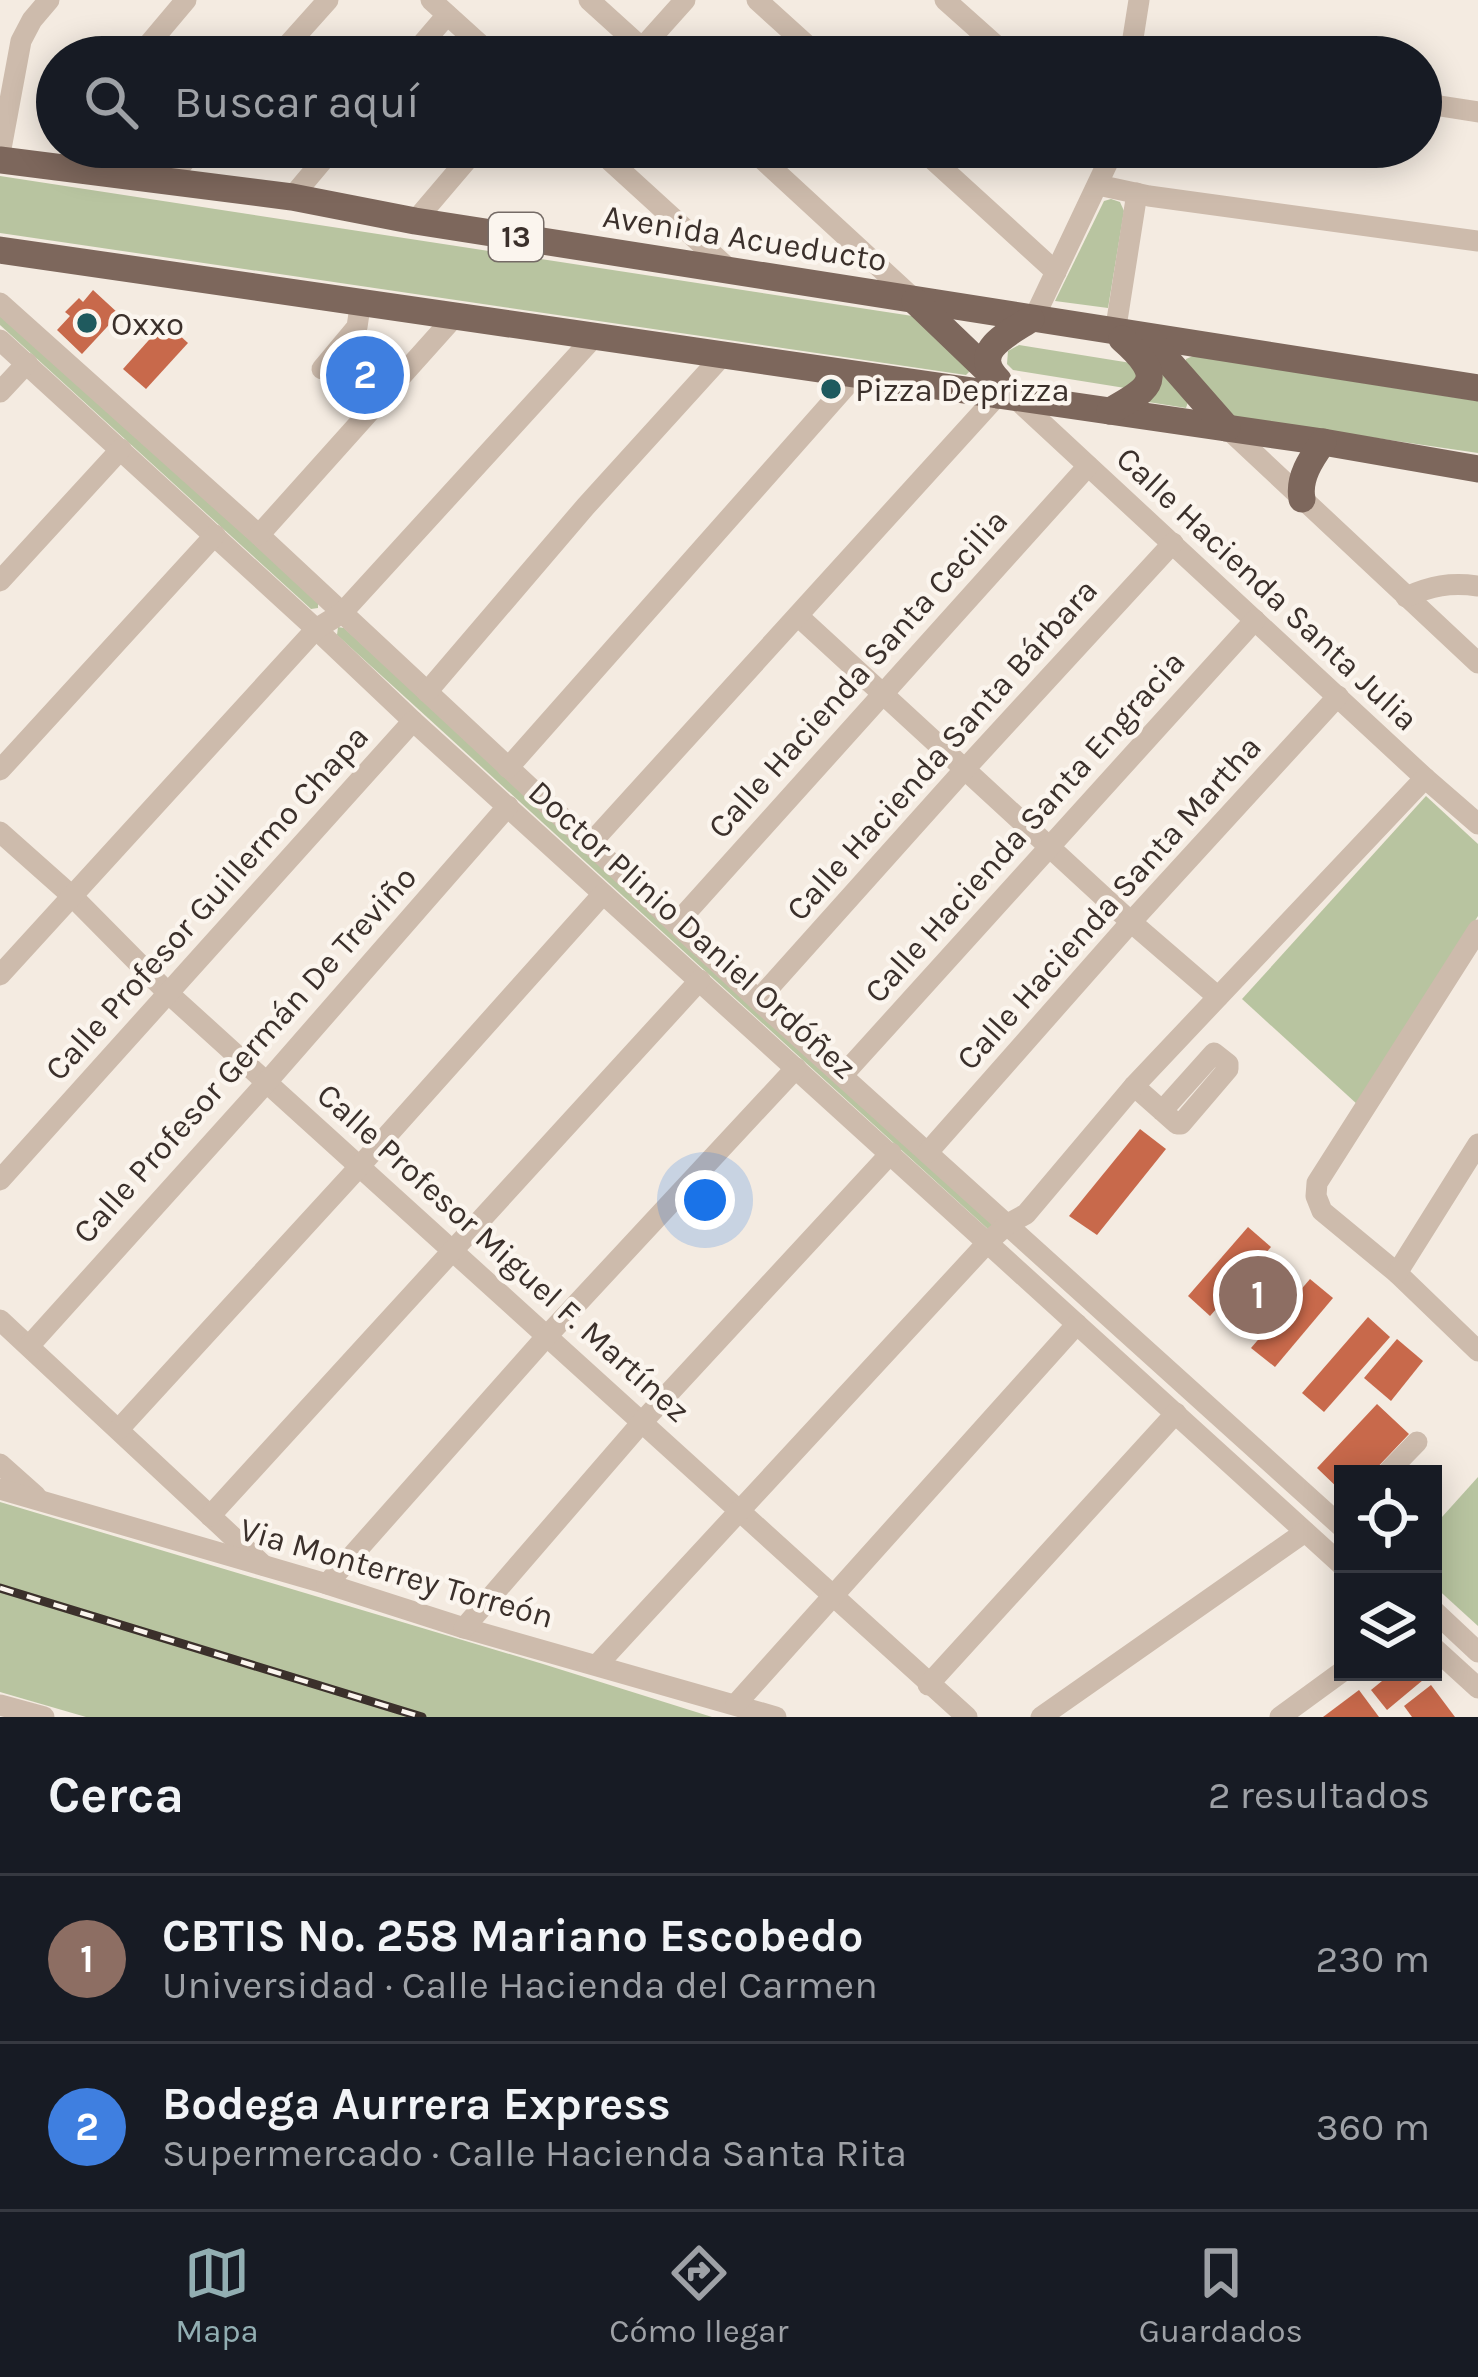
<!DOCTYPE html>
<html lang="es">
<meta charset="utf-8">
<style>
:root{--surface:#171b24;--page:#20242c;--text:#f1f3f6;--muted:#9ea1a6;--line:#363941;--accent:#92aeb2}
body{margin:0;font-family:Karla,sans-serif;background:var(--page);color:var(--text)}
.controls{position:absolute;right:36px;bottom:36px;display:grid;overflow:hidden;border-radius:0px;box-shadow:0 6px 30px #0003}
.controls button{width:108px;height:108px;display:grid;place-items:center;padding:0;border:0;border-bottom:3px solid var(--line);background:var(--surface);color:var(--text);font:60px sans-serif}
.you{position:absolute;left:705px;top:1200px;width:42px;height:42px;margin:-30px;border:9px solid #fff;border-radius:50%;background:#1a73e8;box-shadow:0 0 0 18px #1a73e833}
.badge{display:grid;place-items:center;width:78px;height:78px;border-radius:50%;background:var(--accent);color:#fff;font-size:39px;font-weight:700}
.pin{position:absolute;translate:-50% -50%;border:6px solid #fff;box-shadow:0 3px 12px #0006}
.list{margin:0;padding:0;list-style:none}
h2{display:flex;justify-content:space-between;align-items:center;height:156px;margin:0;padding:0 48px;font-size:51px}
h2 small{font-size:39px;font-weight:400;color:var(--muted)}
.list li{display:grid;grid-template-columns:78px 1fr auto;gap:36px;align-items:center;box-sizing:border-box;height:168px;padding:0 48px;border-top:3px solid var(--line)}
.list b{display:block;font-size:45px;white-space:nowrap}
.list p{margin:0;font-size:39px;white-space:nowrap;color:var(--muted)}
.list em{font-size:39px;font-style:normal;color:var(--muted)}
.icon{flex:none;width:66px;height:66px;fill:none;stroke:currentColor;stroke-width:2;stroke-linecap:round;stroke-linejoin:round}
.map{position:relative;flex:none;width:1478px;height:1717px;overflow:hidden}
.search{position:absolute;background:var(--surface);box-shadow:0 6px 30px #0003;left:36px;right:36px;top:36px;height:132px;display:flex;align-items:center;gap:30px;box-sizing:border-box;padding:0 42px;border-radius:66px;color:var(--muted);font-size:45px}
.sheet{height:492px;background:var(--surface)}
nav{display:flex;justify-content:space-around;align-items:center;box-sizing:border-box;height:168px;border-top:3px solid var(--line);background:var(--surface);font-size:33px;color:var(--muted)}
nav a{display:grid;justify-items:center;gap:6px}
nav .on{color:var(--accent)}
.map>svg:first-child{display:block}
</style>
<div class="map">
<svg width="1478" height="1717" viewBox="0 0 1478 1717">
<rect width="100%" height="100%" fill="#f4ebe1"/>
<g fill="#b8c4a0">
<polygon points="0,176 919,317 970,371 966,375 0,233"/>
<polygon points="1111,199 1120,202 1124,211 1108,308 1055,301 1104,201"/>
<polygon points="0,312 318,602 318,608 311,609 0,325"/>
<polygon points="1019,345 1131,363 1139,376 1125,388 1013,370 1007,364 1008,351"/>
<polygon points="1193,356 1478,401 1478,453 1225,416 1185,363 1186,359"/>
<polygon points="1150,360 1188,402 1186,408 1142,401"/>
<polygon points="338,627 344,628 995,1222 989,1230 337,635"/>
<polygon points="1426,796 1478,844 1478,916 1358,1105 1242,999"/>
<polygon points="1478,1477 1478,1626 1433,1585 1433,1527"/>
<polygon points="0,1502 543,1664 712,1717 86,1717 0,1692"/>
</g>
<g fill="#c8694b">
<polygon points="93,290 119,314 82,354 57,330 70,316 65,312 79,298 83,302"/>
<polygon points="165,322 188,343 146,389 123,369"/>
<polygon points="376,334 404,359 354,416 325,390"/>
<polygon points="1140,1129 1166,1149 1097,1235 1069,1216"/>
<polygon points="1248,1227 1271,1247 1210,1316 1188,1296"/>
<polygon points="1310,1279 1333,1298 1275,1367 1251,1348"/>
<polygon points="1368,1317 1390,1337 1324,1412 1302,1393"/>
<polygon points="1397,1339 1423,1361 1391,1401 1364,1378"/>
<polygon points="1377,1404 1409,1434 1371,1474 1343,1474 1343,1493 1317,1468"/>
<polygon points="1393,1672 1416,1672 1423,1680 1387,1710 1371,1690"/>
<polygon points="1431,1685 1455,1717 1412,1717 1404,1706"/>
<polygon points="1359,1690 1379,1717 1323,1717"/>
</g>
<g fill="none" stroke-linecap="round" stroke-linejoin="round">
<g stroke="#cdbbac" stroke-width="21">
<polyline points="431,0 494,57"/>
<polyline points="589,0 652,57"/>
<polyline points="757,0 820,57"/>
<polyline points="945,0 1009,57"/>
<polyline points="138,57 186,0"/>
<polyline points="277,57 328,0"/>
<polyline points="411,57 447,15"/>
<polyline points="634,57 685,0"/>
<polyline points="1130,57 1139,0"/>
<polyline points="1421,103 1478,112"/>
<polyline points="595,147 731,271"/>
<polyline points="749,147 915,300"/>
<polyline points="919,147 1056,272"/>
<polyline points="0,154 21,41 32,20 49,0"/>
<polyline points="167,181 197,147"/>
<polyline points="1098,185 1149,196 1478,241"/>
<polyline points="292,197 334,147"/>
<polyline points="415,221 478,147"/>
<polyline points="0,303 259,535 758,1000 1343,1528"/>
<polyline points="1033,320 1115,147"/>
<polyline points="1115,333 1137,193"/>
<polyline points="0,340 316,629 413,721 1343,1566"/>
<polyline points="322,369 357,327 361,300"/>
<polyline points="0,392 27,363"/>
<polyline points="1015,398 1425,778 1478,824"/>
<polyline points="1227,428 1478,663"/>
<polyline points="259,535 457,314"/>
<polyline points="0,581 121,449"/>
<path d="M1406 597C1431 586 1450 582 1478 586"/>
<polyline points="798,616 1131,922 1218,997"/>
<polyline points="427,692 586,506 724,354"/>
<polyline points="508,768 855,376"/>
<polyline points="0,770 215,535"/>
<polyline points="0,832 72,896 169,994 967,1717"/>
<polyline points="590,844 998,395"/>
<polyline points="676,924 1088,466"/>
<polyline points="1478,930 1317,1183 1316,1196 1322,1211 1397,1273 1478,1351"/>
<polyline points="0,975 316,629 342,613 596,335"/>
<polyline points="758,1000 964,770 1173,543"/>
<polyline points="842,1076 1255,620"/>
<polyline points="1134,1086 1177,1124 1181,1124 1228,1069 1228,1064 1214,1053 1162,1111"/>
<polyline points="928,1152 1131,922 1338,696"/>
<polyline points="0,1180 413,721"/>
<polyline points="1397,1273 1478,1144"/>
<polyline points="0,1320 263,1565"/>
<polyline points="29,1346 266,1083 508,806"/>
<polyline points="119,1429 359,1167 603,894"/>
<polyline points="0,1464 36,1496"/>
<polyline points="1386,1474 1417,1442"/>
<polyline points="0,1489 327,1584 464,1628 776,1717"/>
<polyline points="210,1516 700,980"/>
<polyline points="327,1584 546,1337 796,1068"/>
<polyline points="1433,1610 1478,1652"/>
<polyline points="464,1628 643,1421 891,1153"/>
<polyline points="1433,1647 1478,1688"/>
<polyline points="597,1665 989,1241 1008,1224 1026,1214 1134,1086 1425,778"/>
<polyline points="928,1685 1176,1413"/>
<polyline points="736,1704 1077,1324"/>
<polyline points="0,1705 44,1717"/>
<polyline points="1041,1717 1305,1532"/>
<polyline points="1280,1717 1343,1671"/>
</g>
<g stroke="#7d675c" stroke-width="27">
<polyline points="0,160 292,197 415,221 1478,388"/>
<polyline points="0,250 1323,442 1478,469"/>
<polyline points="915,301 989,372 998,395"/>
<polyline points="1148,338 1227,428"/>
<path d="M998 380C969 351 1008 334 1031 319"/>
<path d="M1110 411C1154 387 1165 377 1122 339"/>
<path d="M1302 499C1298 478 1311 459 1323 442"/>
</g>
<defs>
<polyline id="rail" points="0,1588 422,1717"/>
</defs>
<use href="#rail" stroke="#3b302b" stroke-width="9"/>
<use href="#rail" stroke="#fbf5ee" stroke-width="4.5" stroke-dasharray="14" stroke-linecap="butt"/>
</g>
<g fill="#1f5a5e" stroke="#fbf5ee" stroke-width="4.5">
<circle cx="87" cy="323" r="12"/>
<circle cx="831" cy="389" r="12"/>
</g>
<g text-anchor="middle" stroke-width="9" stroke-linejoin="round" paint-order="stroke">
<rect fill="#fbf5ee" stroke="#756b66" stroke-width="3" x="489" y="213" width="54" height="48" rx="9"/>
<g font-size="30" font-weight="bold" fill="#3b302b">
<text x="516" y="247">13</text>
</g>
<g font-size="33" fill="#3b302b" stroke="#fbf5ee">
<text transform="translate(745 237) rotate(9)" y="12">Avenida Acueducto</text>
<text transform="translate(1268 588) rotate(43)" y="12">Calle Hacienda Santa Julia</text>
<text transform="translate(857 673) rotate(-48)" y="12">Calle Hacienda Santa Cecilia</text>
<text transform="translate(941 749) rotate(-48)" y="12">Calle Hacienda Santa Bárbara</text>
<text transform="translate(1024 826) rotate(-48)" y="12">Calle Hacienda Santa Engracia</text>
<text transform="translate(206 902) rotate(-48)" y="12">Calle Profesor Guillermo Chapa</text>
<text transform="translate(1108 902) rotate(-48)" y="12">Calle Hacienda Santa Martha</text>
<text transform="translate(693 929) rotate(42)" y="12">Doctor Plinio Daniel Ordóñez</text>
<text transform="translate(244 1054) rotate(-48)" y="12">Calle Profesor Germán De Treviño</text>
<text transform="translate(504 1252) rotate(42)" y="12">Calle Profesor Miguel F. Martínez</text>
<text transform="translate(397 1572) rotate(16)" y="12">Via Monterrey Torreón</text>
</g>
<g font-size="33" fill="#3b302b" stroke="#fbf5ee" text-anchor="start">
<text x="111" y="335">Oxxo</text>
<text x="855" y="401">Pizza Deprizza</text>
</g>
</g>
</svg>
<div class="controls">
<button><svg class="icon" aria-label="locate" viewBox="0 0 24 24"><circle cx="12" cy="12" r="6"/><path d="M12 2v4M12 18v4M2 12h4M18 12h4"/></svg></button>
<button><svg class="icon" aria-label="layers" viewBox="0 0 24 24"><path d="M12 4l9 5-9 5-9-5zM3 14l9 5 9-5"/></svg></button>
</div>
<div class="you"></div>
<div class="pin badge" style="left:1258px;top:1295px;background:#8d6e63">1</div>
<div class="pin badge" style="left:365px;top:375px;background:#3f7fe0">2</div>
<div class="search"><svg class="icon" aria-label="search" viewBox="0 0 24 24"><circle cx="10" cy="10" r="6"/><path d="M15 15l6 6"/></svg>Buscar aquí</div>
</div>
<section class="sheet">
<h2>Cerca<small>2 resultados</small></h2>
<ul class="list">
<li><span class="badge" style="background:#8d6e63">1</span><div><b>CBTIS No. 258 Mariano Escobedo</b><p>Universidad · Calle Hacienda del Carmen</p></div><em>230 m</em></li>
<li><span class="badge" style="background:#3f7fe0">2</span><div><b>Bodega Aurrera Express</b><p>Supermercado · Calle Hacienda Santa Rita</p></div><em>360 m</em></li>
</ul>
</section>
<nav>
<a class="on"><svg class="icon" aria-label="map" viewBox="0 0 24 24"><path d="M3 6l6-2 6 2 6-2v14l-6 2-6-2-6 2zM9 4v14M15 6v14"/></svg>Mapa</a>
<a><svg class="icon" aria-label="directions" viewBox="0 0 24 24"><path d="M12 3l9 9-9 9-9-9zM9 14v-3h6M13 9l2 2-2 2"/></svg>Cómo llegar</a>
<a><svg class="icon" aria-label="saved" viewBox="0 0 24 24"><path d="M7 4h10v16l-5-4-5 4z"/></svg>Guardados</a>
</nav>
